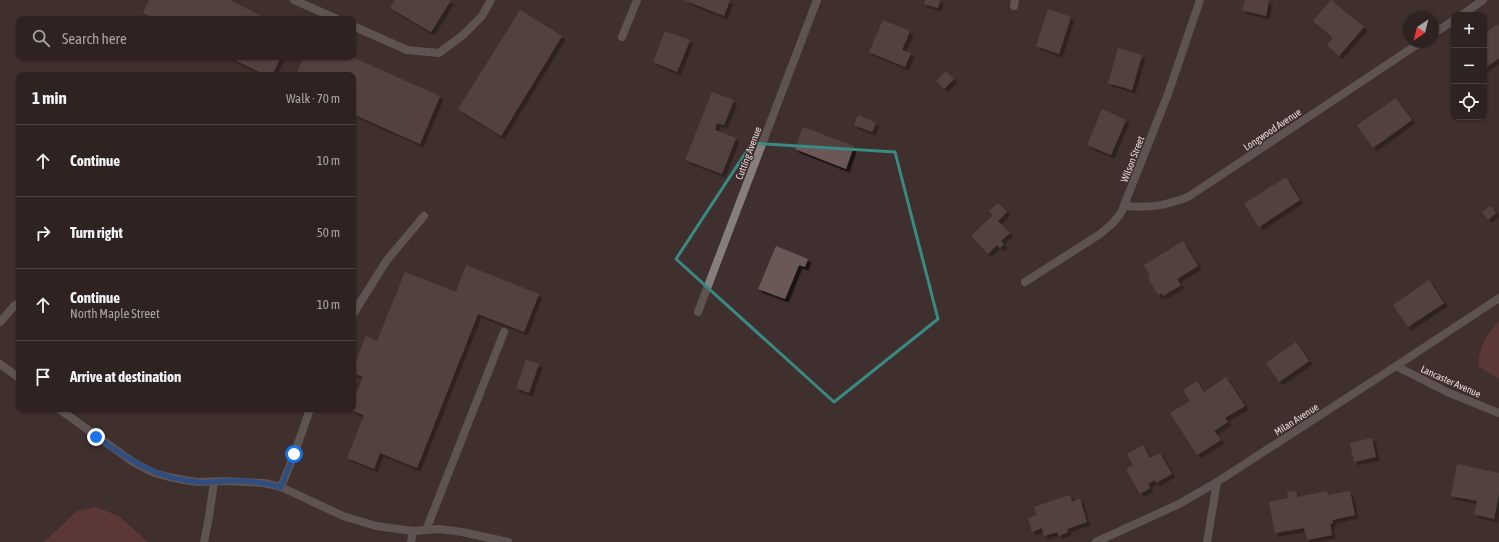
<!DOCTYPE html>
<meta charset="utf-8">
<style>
:root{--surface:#2f2322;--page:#3b2f2f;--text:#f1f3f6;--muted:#a7a4a5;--line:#4a4040}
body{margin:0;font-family:"Asap Condensed",sans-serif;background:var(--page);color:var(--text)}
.controls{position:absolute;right:12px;top:12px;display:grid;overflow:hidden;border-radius:8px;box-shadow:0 1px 3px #0004}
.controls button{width:36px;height:36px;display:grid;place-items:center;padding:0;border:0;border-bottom:1px solid var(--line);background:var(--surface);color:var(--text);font:20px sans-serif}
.compass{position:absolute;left:1403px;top:12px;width:36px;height:36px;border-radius:50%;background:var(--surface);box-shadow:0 1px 3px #0004;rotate:215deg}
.stop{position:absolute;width:12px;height:12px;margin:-9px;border:3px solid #1a73e8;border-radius:50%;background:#fff}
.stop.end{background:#1a73e8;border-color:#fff;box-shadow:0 1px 4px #0008}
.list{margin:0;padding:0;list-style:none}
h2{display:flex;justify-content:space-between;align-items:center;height:52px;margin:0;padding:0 16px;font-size:17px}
h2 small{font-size:13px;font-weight:400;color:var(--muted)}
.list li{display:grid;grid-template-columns:26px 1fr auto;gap:12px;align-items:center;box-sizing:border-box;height:72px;padding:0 16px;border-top:1px solid var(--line)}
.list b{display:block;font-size:15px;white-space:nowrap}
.list p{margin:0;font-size:13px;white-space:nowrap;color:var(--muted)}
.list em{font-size:13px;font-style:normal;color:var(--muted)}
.icon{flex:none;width:22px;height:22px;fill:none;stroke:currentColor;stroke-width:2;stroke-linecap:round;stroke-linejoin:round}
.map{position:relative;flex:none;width:1499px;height:542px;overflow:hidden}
.search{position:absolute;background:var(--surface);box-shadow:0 1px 3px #0004;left:16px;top:16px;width:340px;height:44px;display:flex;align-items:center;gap:10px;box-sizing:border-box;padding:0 14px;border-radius:8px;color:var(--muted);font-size:15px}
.panel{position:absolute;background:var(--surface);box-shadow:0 1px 3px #0004;left:16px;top:72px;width:340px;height:340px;border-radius:8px}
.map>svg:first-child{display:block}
</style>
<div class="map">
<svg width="1499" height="542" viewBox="0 0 1499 542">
<defs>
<filter id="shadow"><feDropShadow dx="3.5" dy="3.5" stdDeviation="0" flood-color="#0009"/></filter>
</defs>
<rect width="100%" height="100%" fill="#3f2f2e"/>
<g fill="#7d403f">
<path d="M1499 321V379L1478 366C1479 348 1486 334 1499 321Z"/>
<polygon points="95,507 119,516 148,542 44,542 77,511"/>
</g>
<g fill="#6a5856" filter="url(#shadow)">
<polygon points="149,0 230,0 267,19 155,19 143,13"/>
<polygon points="395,0 451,0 431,32 390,8"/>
<polygon points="684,0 730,0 724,16"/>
<polygon points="925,0 940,0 938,8 924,4"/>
<polygon points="1245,0 1269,0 1266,16 1242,10"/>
<polygon points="1331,0 1364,27 1339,56 1327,45 1333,38 1313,21"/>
<polygon points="1048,9 1071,17 1059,54 1036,46"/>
<polygon points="520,10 562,36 501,136 458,109"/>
<polygon points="883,20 910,31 902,50 911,53 905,67 869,52"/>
<polygon points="1498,24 1499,26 1499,58 1484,69 1484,34"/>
<polygon points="665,31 690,40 677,72 653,62"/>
<polygon points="1118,48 1142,55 1132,90 1108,83"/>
<polygon points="229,57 281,57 272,75 265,75"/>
<polygon points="304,57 352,57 440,96 420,144 353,114 353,75 296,75"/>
<polygon points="946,71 954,79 944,89 936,81"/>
<polygon points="712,92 734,100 724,125 717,123 715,130 736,138 722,174 685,160"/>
<polygon points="1396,98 1412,120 1373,148 1357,125"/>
<polygon points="1102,109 1126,120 1111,155 1087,145"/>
<polygon points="858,115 876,123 872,132 854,125"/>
<polygon points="803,127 854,146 846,169 795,149"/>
<polygon points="1286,177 1300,200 1259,227 1244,204"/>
<polygon points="998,203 1007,212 998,221 1010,233 1001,241 1004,244 1000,248 997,245 988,254 971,236 993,215 989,211"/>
<polygon points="1491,206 1496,213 1488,220 1482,212"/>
<polygon points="1183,241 1198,266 1177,279 1181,285 1163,296 1162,293 1158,295 1148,278 1150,276 1144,265"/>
<polygon points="776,246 808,259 805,267 799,265 785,299 758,289"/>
<polygon points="466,265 539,294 524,332 478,314 417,468 380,453 374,469 347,458 364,415 348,409 353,409 353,401 363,377 353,373 353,369 366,336 377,341 405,272 456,292"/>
<polygon points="1429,280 1444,303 1408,327 1393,305"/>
<polygon points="1296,342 1309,361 1279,382 1266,363"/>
<polygon points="526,360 539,364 529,393 516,388"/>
<polygon points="1226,377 1245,406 1225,418 1228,422 1214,431 1221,440 1197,455 1170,413 1190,401 1183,390 1197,381 1204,392"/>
<polygon points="1372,438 1376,457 1354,462 1350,443"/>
<polygon points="1143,445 1150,458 1160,453 1172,474 1156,483 1155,480 1148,484 1150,488 1140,494 1126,469 1133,465 1127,454"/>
<polygon points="1457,464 1499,473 1499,494 1494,519 1474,514 1477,501 1451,496"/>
<polygon points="1296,491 1297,497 1327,491 1328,495 1350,491 1355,515 1332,520 1333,523 1330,524 1332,535 1307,540 1304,528 1275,533 1269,502 1288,498 1287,492"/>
<polygon points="1070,495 1072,502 1080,499 1087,522 1067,529 1068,532 1059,536 1057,532 1044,536 1042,528 1032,532 1028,518 1037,515 1034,507"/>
</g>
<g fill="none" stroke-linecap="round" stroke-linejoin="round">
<g stroke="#867e7d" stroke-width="8">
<polyline points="353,314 387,260 424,216"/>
<polyline points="0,322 15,305 19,303"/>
<polyline points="133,462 154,473 169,477 184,480 198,482 225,481 264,483 281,487 343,516 376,526 413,531 439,529 462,532 508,542"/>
<polyline points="281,487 294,455 310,409"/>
<polyline points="426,530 504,332"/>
<polyline points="204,542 209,517 214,482"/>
<polyline points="411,542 413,531"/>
</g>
<g stroke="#867e7d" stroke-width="8">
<polyline points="294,0 337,19"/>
<polyline points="1014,6 1015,0"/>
<polyline points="1462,15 1483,0"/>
<polyline points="353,26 407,50 439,53 463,35 482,16 491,0"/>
<polyline points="1433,34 1454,20"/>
<polyline points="622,37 637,0"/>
<path d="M1125 206C1150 208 1164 206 1188 197L1421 42"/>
<polyline points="1025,282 1100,234 1112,224 1121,213 1168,94 1200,0"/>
<polyline points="698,312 817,0"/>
<polyline points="0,364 19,378"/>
<polyline points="1396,366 1447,392 1499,413"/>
<polyline points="59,409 133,462"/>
<polyline points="1096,542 1179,504 1217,482 1396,366 1499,298"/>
<polyline points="1207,542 1217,482"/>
</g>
</g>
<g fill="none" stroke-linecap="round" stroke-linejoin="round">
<path stroke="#1a73e8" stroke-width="5" d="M96 437C128 459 158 480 199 482 207 483 215 481 223 481 243 480 262 482 281 487L294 454"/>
</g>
<path d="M0 0H1499V542H0ZM752 143 895 152 938 319 834 402 676 259Z" fill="#3f2f2e" fill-opacity=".55" fill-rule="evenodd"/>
<path fill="none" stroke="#3a8a84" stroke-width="3" stroke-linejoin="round" d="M752 143 895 152 938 319 834 402 676 259Z"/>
<g text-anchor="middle" stroke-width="3" stroke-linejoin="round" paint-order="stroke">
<g font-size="10" fill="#e7dcdb" stroke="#3f2f2e">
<text transform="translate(1272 129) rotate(-34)" y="4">Longwood Avenue</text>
<text transform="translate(748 153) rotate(-69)" y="4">Cutting Avenue</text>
<text transform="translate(1132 159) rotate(-69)" y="4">Wilson Street</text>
<text transform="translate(1451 381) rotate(24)" y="4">Lancaster Avenue</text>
<text transform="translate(1296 419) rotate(-33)" y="4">Milan Avenue</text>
</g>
</g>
</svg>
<div class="controls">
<button>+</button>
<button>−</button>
<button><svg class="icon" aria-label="locate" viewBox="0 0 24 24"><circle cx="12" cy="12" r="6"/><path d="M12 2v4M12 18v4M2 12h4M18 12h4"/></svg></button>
</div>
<svg class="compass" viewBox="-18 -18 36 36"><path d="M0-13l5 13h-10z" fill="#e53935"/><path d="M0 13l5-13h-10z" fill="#a7a4a5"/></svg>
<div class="stop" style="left:294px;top:454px"></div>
<div class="stop end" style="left:96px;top:437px"></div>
<div class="search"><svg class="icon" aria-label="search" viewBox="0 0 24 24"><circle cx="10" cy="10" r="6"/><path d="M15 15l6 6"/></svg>Search here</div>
<section class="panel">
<h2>1 min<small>Walk · 70 m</small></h2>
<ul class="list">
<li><svg class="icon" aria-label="ahead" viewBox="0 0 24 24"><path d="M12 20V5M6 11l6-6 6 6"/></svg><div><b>Continue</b></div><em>10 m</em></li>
<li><svg class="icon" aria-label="right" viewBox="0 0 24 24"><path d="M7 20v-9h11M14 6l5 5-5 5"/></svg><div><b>Turn right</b></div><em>50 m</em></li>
<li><svg class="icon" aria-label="ahead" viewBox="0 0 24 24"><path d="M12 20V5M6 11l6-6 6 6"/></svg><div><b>Continue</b><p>North Maple Street</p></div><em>10 m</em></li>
<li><svg class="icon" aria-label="arrive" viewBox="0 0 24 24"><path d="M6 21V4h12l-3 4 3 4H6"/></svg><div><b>Arrive at destination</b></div></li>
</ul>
</section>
</div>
